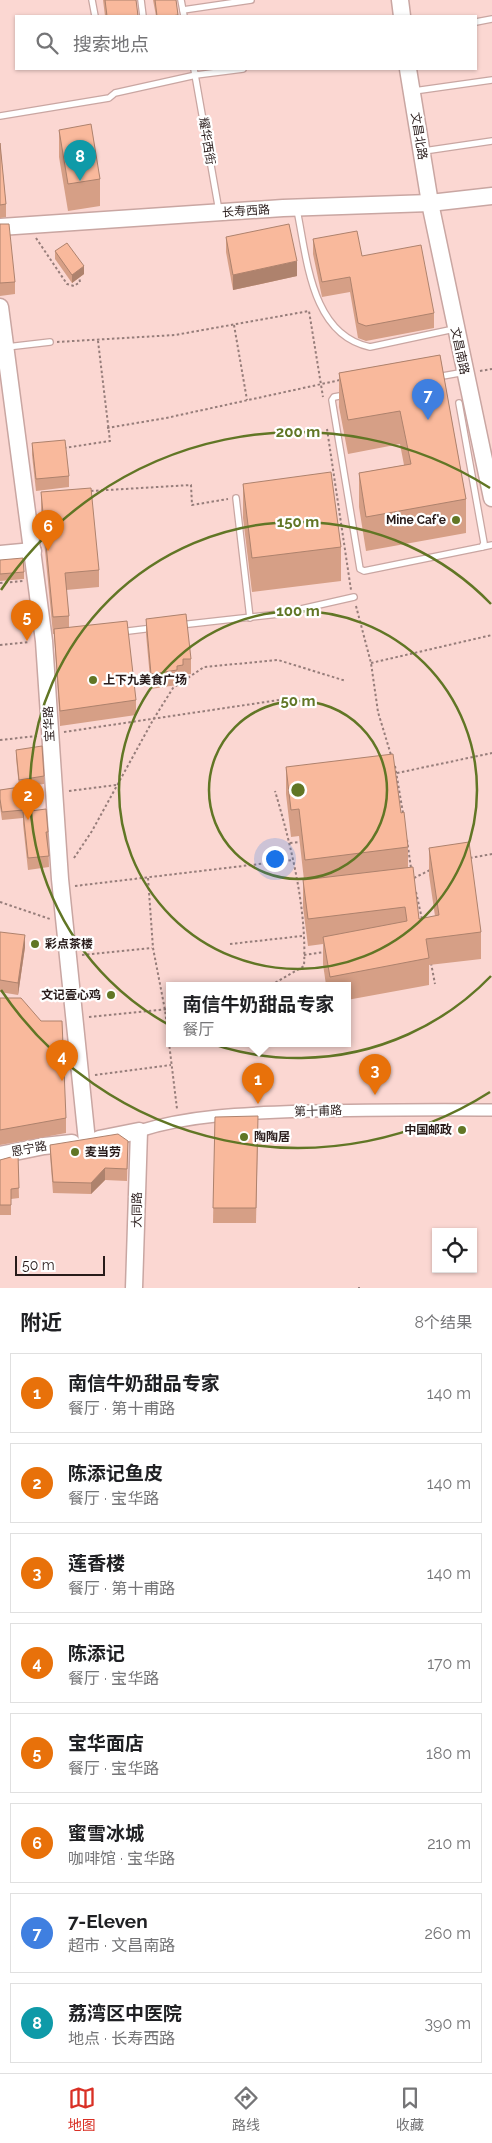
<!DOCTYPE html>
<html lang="zh">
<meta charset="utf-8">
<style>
:root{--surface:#fff;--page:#f2f2f2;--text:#202124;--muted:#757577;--line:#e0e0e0;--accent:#d93025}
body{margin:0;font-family:Raleway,"Noto Sans SC",sans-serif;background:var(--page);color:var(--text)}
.controls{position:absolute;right:15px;bottom:15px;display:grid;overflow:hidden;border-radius:0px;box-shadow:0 1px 4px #0004}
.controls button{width:45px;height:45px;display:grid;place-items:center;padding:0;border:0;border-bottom:1px solid var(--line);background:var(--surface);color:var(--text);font:25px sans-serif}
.scale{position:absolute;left:15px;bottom:12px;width:90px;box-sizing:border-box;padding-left:5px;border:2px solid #281b1a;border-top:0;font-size:14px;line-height:18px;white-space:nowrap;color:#281b1a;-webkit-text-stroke:4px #fff;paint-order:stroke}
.you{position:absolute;left:274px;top:858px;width:18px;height:18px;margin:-12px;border:4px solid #fff;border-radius:50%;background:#1a73e8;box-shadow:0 0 0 8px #1a73e833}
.badge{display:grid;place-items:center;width:32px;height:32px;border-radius:50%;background:var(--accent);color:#fff;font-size:16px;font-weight:700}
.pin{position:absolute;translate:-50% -41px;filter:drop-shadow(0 1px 2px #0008)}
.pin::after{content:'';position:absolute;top:26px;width:18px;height:15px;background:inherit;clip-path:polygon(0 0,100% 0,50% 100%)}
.popup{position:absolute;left:166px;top:982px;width:185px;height:65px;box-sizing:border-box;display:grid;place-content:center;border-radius:0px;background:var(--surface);filter:drop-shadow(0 1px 4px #0005);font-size:16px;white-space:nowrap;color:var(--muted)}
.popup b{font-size:19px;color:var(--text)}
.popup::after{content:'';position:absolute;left:50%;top:100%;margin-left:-10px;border:10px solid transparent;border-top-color:var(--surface)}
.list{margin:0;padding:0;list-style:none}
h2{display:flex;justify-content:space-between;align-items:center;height:65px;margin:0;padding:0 20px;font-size:21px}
h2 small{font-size:16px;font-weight:400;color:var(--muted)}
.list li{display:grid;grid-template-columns:32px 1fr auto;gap:15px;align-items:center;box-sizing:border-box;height:80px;margin:0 10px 10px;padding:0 10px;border:1px solid var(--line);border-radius:0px}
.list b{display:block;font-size:19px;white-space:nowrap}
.list p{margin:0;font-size:16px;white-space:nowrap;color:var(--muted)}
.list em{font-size:16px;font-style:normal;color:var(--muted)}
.icon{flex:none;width:28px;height:28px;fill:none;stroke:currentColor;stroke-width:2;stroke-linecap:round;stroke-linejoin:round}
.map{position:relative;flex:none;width:492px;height:1288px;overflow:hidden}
.search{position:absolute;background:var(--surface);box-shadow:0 1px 4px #0004;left:15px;right:15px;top:15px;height:55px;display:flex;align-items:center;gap:12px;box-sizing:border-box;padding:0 18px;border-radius:0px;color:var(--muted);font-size:19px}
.sheet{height:785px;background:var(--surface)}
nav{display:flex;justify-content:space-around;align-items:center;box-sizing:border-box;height:70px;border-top:1px solid var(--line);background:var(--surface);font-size:14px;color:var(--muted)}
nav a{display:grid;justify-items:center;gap:2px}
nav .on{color:var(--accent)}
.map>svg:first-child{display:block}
</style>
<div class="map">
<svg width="492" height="1288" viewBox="0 0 492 1288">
<rect width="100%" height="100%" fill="#fbd7d2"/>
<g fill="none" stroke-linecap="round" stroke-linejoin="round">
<defs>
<g id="lane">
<polyline points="92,0 95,16"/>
<polyline points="141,0 143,16"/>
<polyline points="181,0 184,16"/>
<polyline points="183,10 251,0"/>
<polyline points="476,22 492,19"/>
<polyline points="194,69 219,211"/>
<polyline points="414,91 492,80"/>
<polyline points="0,116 109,98 115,93 196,75 243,69"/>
<polyline points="424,151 492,141"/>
<path d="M297 210C307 258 311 335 370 347L454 329"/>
<polyline points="7,347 50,342"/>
<polyline points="437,377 465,372"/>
<polyline points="345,395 334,397 332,400 360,569 364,571 482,547 484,543 459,403"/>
<polyline points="236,498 250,618"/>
<polyline points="482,547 492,545"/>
<polyline points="180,625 279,614 354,597"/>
<polyline points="120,632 153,628"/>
</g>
<path id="street" d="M139 1131C193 1114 252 1113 309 1111 370 1110 431 1109 492 1110"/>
<g id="secondary">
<polyline points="400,0 402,16"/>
<polyline points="408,69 430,203 492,498"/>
<polyline points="0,227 283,208 430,203 492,196"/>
<polyline points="0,307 44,641 60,879 87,1141"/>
<polyline points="0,554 33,551"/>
<polyline points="99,1139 139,1131 134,1288"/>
<polyline points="0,1155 44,1146 72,1143"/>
</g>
</defs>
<use href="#lane" stroke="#c9a6a2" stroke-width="8"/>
<use href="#street" stroke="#c9a6a2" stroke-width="14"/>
<use href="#secondary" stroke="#c9a6a2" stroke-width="19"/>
<g stroke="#967d7a" stroke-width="2" stroke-dasharray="2.5 2.5" stroke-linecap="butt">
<polyline points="36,238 67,284 74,286 80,282 79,277"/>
<polyline points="234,325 247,400"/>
<polyline points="57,342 175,335 309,311 323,397"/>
<polyline points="480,371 492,369"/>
<polyline points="107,428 166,418 340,380"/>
<polyline points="327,429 351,590"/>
<polyline points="64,448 110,441 98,341"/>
<polyline points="91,491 191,485 192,505 228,499"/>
<polyline points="0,583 23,581"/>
<polyline points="356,606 371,663 378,712 391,755"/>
<polyline points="0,645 29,642"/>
<polyline points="371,663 492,635"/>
<polyline points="64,732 279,700"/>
<polyline points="0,740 37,736"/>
<polyline points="395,766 403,813"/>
<polyline points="397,773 492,753"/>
<polyline points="69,791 116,785"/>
<polyline points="407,840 411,868"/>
<polyline points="290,843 300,842"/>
<polyline points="74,858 92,831 153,720 173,688 204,667 278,660 346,681"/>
<polyline points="470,858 492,854"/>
<polyline points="148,878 153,948 165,1010 177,1109"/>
<polyline points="414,878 432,869"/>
<polyline points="75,886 293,860"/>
<polyline points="416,892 422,919"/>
<polyline points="0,902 50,919"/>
<polyline points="230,944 302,936"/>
<polyline points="82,955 152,948"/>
<polyline points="304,955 324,952"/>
<polyline points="431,963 435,984"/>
<path d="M271 985 304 966C307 909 291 845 275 791"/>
<polyline points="89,1017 169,1009"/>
<polyline points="95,1075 171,1065"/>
<polyline points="359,1287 359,1288"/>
</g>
<use href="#lane" stroke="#fff" stroke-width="5.5"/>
<use href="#street" stroke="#fff" stroke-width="11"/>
<use href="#secondary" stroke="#fff" stroke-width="16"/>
</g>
<g fill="#d69f86">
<polygon points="103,0 136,0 138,16 105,16"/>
<polygon points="153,0 176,0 178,16 156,16"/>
<polygon points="59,130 100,179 100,206 68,211 59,157"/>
<polygon points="0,143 6,204 6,217 0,218"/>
<polygon points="0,224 15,282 15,294 0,296"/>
<polygon points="226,237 297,276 233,290 226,252"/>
<polygon points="313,239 362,256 434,313 434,328 366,341 358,338 350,292 322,297 313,254"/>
<polygon points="55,251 84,274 72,283 55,259"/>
<polygon points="440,355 466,499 466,533 366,551 359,507 359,473 404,465 400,444 348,454 339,407 339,373"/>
<polygon points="32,443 69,476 69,487 36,491 32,455"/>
<polygon points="243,484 341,547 341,581 252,592 243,518"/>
<polygon points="41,492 99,570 99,587 66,590 69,616 69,627 136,700 136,715 60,726 54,634 53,634 41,509"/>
<polygon points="0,560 24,572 24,579 0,581"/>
<polygon points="146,619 191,659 191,674 183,674 183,680 177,681 177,685 151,689 146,634"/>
<polygon points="16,750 44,776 44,784 20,787 23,812 48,832 49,867 28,870 23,824 23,818 2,820 0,807 0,790 19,787 16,758"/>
<polygon points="286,767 401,813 408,847 408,868 419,919 435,916 429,875 429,848 481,932 481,959 429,965 429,985 347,1000 347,985 326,985 323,964 323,944 308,946 303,907 303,880 304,880 299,836 291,837 286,794"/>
<polygon points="0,934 25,947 18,995 0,992"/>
<polygon points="0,998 66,1118 66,1133 0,1145"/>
<polygon points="215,1117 258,1131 256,1223 213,1223"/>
<polygon points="128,1141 127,1181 105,1180 91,1194 53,1193 50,1156 50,1145"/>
<polygon points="18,1155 19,1198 11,1199 11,1215 0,1215 0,1160"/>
</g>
<g fill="#ae826d">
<polygon points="297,261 297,276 233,290 233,275"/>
<polygon points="84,266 84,274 72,283 72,275"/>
<polygon points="25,935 25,947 18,995 18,983"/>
<polygon points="105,1168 105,1180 91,1194 91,1183"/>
</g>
<g fill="#f9b99c" stroke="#ae826d">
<polygon points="105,0 136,0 138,16 107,16"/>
<polygon points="155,0 176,0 178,15 171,16 157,16"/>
<polygon points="91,124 100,179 68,184 59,130"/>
<polygon points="0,143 6,204 0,205"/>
<polygon points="0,224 9,224 15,282 0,283"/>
<polygon points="289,224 297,261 233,275 226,237"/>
<polygon points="357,231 362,256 421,245 434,313 366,326 358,323 350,277 322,282 313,239"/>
<polygon points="67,243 84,266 72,275 55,251"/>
<polygon points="440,355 466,499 366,517 359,473 411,464 400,411 348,420 339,373"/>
<polygon points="65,440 69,476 36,479 32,443"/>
<polygon points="331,472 341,547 252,558 243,484"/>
<polygon points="91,488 99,570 65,573 69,616 53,617 41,492"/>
<polygon points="23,558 24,572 0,574 0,560"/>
<polygon points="186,614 191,659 183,659 183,665 177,666 177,670 151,674 146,619"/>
<polygon points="127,621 136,700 60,711 54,629"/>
<polygon points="42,746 44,776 19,780 16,750"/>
<polygon points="393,754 401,813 404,812 408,847 305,860 299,809 291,810 286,767"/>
<polygon points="20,787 23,810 2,812 0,799 0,790"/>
<polygon points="46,809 48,832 46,832 49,856 28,858 23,812"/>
<polygon points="469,842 481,932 426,939 429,958 330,977 323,937 407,921 405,907 308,919 303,880 413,867 419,919 439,915 429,848"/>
<polygon points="0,932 25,935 18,983 0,980"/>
<polygon points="0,998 21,998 41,1021 62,1021 66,1118 0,1130"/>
<polygon points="258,1116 256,1208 213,1208 215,1117"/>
<polygon points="118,1134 128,1141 127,1169 105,1168 91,1183 53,1182 50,1145"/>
<polygon points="18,1155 19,1188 11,1189 11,1205 0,1205 0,1160"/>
</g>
<g fill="none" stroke="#617625" stroke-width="2.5">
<circle cx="298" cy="790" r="89"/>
<circle cx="298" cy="790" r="179"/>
<path d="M491 976A268 268 0 1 1 491 604"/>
<path d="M490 1092A358 358 0 0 1 1 990M1 590A358 358 0 0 1 490 488"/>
</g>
<g fill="#617625" stroke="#fff" stroke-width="2">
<circle cx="456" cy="520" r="5"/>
<circle cx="93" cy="680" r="5"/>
<circle cx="35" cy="944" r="5"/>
<circle cx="111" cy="995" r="5"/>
<circle cx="462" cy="1130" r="5"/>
<circle cx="244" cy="1137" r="5"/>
<circle cx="75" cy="1152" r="5"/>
</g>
<g text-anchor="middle" stroke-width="4.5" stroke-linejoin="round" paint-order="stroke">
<g font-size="12" fill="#281b1a" stroke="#fff">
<text transform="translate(419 136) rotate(81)" y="4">文昌北路</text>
<text transform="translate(207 141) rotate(81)" y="4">耀华西街</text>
<text transform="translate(246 211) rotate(-4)" y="4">长寿西路</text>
<text transform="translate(460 351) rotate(78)" y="4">文昌南路</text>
<text transform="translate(49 724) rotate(-93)" y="4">宝华路</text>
<text transform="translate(318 1111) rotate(-2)" y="4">第十甫路</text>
<text transform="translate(29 1149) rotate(-11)" y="4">恩宁路</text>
<text transform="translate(137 1210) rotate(-89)" y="4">大同路</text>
</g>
<g font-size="12" font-weight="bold" fill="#281b1a" stroke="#fff" text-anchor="start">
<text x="446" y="524" text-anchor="end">Mine Caf'e</text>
<text x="103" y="684">上下九美食广场</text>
<text x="45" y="948">彩点茶楼</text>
<text x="101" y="999" text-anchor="end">文记壹心鸡</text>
<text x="452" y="1134" text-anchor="end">中国邮政</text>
<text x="254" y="1141">陶陶居</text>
<text x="85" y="1156">麦当劳</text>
</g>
</g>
<circle cx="298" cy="790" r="8" fill="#617625" stroke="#fff" stroke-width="2.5"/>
<g font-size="15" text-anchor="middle" font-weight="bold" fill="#617625" stroke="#fff" stroke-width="4.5" stroke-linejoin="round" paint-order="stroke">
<text x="298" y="437">200 m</text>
<text x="298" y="527">150 m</text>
<text x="298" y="616">100 m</text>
<text x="298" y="706">50 m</text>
</g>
</svg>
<div class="controls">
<button><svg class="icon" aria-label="locate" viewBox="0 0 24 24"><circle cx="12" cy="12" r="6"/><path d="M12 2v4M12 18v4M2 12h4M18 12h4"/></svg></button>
</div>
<div class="scale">50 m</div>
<div class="you"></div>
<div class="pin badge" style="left:258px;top:1104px;background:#e8710a">1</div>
<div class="popup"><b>南信牛奶甜品专家</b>餐厅</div>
<div class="pin badge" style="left:28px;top:820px;background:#e8710a">2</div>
<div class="pin badge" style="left:375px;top:1095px;background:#e8710a">3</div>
<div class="pin badge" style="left:62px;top:1081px;background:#e8710a">4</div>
<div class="pin badge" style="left:27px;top:641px;background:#e8710a">5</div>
<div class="pin badge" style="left:48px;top:551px;background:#e8710a">6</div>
<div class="pin badge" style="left:428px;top:420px;background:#3f7fe0">7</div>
<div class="pin badge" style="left:80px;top:181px;background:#0f9aa8">8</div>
<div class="search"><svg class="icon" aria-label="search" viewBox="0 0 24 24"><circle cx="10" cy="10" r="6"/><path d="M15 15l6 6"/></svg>搜索地点</div>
</div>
<section class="sheet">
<h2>附近<small>8个结果</small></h2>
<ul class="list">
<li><span class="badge" style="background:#e8710a">1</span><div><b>南信牛奶甜品专家</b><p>餐厅 · 第十甫路</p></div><em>140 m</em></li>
<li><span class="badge" style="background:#e8710a">2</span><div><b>陈添记鱼皮</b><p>餐厅 · 宝华路</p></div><em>140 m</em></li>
<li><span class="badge" style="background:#e8710a">3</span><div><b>莲香楼</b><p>餐厅 · 第十甫路</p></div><em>140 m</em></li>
<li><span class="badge" style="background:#e8710a">4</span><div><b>陈添记</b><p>餐厅 · 宝华路</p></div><em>170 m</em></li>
<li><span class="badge" style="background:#e8710a">5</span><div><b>宝华面店</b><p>餐厅 · 宝华路</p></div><em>180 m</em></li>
<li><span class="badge" style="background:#e8710a">6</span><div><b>蜜雪冰城</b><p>咖啡馆 · 宝华路</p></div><em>210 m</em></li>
<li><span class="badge" style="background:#3f7fe0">7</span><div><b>7-Eleven</b><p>超市 · 文昌南路</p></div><em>260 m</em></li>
<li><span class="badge" style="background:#0f9aa8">8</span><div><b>荔湾区中医院</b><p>地点 · 长寿西路</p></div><em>390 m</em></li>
</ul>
</section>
<nav>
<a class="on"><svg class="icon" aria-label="map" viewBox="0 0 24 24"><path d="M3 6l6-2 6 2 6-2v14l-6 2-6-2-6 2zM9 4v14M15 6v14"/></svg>地图</a>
<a><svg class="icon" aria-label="directions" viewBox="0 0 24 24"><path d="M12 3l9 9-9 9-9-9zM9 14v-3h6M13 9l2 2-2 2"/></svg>路线</a>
<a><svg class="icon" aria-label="saved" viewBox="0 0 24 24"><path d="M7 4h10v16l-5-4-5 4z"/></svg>收藏</a>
</nav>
